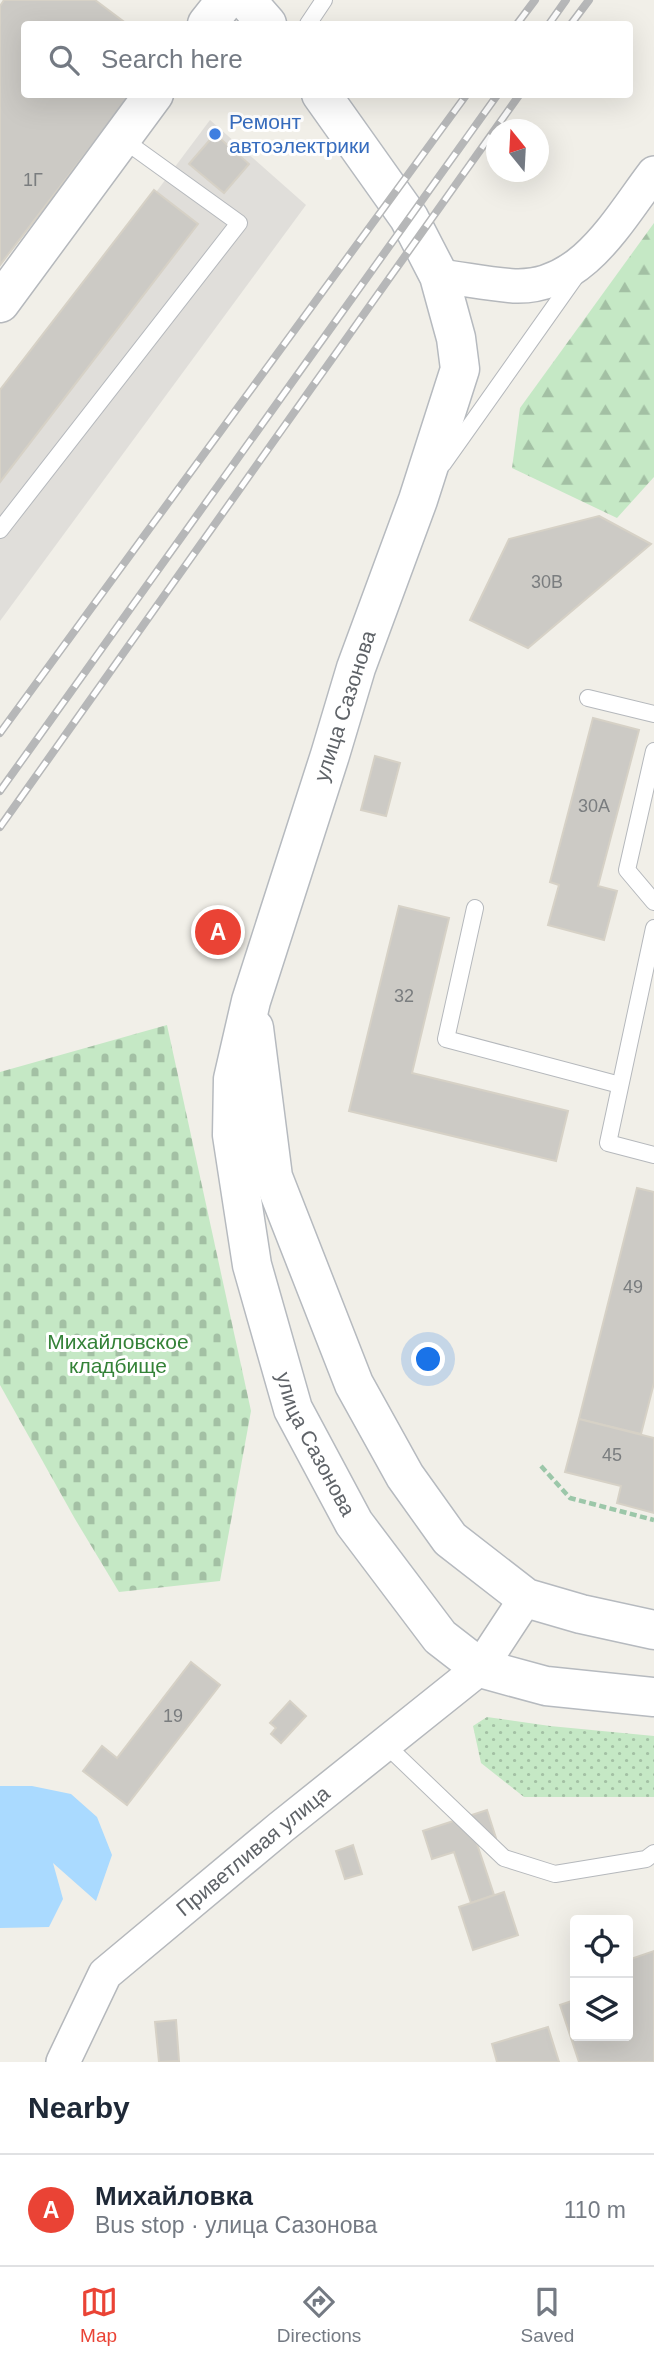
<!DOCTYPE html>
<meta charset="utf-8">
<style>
:root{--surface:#fff;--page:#f6f6f7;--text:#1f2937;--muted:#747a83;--line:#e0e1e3;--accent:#ea4335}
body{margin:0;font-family:Helvetica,sans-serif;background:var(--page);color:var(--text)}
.controls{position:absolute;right:21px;bottom:21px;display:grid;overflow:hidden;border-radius:7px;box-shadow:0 7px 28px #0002}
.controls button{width:63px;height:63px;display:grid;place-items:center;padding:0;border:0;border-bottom:2px solid var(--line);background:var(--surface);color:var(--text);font:35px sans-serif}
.compass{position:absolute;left:486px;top:119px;width:63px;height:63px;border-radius:50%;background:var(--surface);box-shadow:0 7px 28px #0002;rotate:342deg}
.you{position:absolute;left:429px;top:1360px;width:24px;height:24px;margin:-18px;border:5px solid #fff;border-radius:50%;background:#1a73e8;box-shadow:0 0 0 10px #1a73e833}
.badge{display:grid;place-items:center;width:46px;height:46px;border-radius:50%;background:var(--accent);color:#fff;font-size:23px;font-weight:700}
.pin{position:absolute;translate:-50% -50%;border:4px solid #fff;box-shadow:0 2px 7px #0006}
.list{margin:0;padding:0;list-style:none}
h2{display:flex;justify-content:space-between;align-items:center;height:91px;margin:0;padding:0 28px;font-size:30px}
h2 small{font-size:23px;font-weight:400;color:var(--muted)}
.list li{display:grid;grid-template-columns:46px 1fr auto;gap:21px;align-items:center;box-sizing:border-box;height:112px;padding:0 28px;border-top:2px solid var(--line)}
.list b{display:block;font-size:26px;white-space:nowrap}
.list p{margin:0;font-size:23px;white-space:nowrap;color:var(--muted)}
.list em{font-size:23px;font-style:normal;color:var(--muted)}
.icon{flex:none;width:38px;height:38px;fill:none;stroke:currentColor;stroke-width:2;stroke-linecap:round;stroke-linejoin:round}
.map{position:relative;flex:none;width:654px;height:2062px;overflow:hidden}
.search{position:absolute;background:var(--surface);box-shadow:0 7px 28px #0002;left:21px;right:21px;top:21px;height:77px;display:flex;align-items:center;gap:18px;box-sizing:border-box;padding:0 24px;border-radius:7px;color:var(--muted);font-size:26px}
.sheet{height:203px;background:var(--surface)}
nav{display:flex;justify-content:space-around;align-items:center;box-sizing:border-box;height:98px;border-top:2px solid var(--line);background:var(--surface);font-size:19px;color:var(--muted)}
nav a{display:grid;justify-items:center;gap:4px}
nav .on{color:var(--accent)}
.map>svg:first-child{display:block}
</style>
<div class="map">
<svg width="654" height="2062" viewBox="0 0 654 2062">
<defs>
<pattern id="grass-dots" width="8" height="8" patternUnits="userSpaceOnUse" patternTransform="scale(1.75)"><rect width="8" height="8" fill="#c5e8c5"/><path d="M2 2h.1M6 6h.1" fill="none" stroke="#a3c0a4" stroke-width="1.8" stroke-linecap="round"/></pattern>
<pattern id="forest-firs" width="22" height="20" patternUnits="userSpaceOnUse" patternTransform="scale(1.75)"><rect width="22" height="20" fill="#c5e8c5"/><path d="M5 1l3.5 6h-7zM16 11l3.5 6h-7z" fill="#a3c0a4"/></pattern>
<pattern id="cemetery-stones" width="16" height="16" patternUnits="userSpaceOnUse" patternTransform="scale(1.75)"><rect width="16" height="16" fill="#c5e8c5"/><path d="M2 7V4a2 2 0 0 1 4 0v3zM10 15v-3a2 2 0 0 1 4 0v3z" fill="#a3c0a4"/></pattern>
</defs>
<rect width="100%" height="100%" fill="#f1efe8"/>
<polygon fill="#e0deda" points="210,120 306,205 0,621 0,401"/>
<polygon fill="url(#grass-dots)" points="487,1717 550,1726 654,1736 654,1797 524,1797 481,1763 473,1726"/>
<polygon fill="url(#forest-firs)" points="654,223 654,477 617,518 512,468 520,408"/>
<polygon fill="url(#cemetery-stones)" points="167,1025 251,1411 220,1581 119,1592 75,1519 0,1385 0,1072"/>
<polygon fill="#aadaff" points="0,1786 32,1786 71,1794 97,1817 112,1855 96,1901 53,1863 63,1899 49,1927 0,1928"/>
<g fill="#cccac5" stroke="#d6d1c6" stroke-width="2">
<polygon points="4,0 95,0 127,24 24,24 24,94 131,94 0,265 0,6"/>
<polygon points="215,134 249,164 224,193 189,164"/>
<polygon points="154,190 198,224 0,482 0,390"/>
<polygon points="599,516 651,544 528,648 470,620 509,539"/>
<polygon points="593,718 639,730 598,886 617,891 604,940 548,925 559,885 550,882"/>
<polygon points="375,756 400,763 386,816 361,810"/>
<polygon points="399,906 449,918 412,1073 568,1111 556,1161 349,1111"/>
<polygon points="637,1188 654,1192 654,1383 641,1434 579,1419"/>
<polygon points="579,1419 654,1438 654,1513 617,1503 621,1486 565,1472"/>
<polygon points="191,1662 220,1685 127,1805 83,1771 102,1746 117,1758"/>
<polygon points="290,1701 306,1716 281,1743 271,1734 276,1728 270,1723"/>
<polygon points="487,1810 496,1838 477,1844 494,1895 471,1903 454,1852 432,1859 423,1831"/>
<polygon points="353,1845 362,1874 345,1879 336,1851"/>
<polygon points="504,1892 518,1935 473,1950 459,1907"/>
<polygon points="654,1951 654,2062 579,2062 560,2005 575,2000 575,2036 628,2036 628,1960"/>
<polygon points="176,2020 179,2061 159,2062 155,2022"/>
<polygon points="548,2027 559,2062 497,2062 492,2044"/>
</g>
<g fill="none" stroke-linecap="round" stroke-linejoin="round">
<defs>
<g id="service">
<polyline points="308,24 324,0"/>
<polyline points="443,464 576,276"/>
<polyline points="0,530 239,223 121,138"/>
<polyline points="588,698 654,714"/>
<polyline points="654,751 627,870 654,902"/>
<polyline points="475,908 446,1039 620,1085"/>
<polyline points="654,928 608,1143 654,1155"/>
<polyline points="385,1744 504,1858 555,1874 646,1859 654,1853"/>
</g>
<g id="minor">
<path d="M439 276C464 279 489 284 514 286 582 289 618 220 654 173"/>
<path id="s1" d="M63 2062 105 1974 280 1828 480 1668 526 1598"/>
</g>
<g id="tertiary">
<polyline points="207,24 226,0"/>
<polyline points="0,303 154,94"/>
</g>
<g id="secondary">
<polyline points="246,0 267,24"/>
<path id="s2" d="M321 94 409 218 439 276 456 338 460 369 418 500 356 668 330 755 251 1001 233 1079 232 1135 252 1265 293 1409 354 1523 440 1637 480 1668 546 1686 654 1697"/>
<polyline points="254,1028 273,1177 354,1384 405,1476 450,1539 526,1598 581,1614 654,1630"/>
</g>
</defs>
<use href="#service" stroke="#b5b8bc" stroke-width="18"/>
<use href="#minor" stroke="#b5b8bc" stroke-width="36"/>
<use href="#tertiary" stroke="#b5b8bc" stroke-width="41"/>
<use href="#secondary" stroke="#b6babf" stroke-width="41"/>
<polyline stroke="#9cc7a9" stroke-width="4.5" stroke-dasharray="7 3.5" stroke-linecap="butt" points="541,1466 570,1498 654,1520"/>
<use href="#service" stroke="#fff" stroke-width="16"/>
<use href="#minor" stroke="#fff" stroke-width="33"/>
<use href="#tertiary" stroke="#fff" stroke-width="38"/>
<use href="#secondary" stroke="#fff" stroke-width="38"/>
<defs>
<g id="rail">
<polyline points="517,24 535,0"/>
<polyline points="549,24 566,0"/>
<polyline points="571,24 589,0"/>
<polyline points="0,733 467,94"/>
<polyline points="0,791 498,94"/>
<polyline points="0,827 520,94"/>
</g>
</defs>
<use href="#rail" stroke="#b6b7b8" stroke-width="8"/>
<use href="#rail" stroke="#fff" stroke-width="5" stroke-dasharray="16" stroke-linecap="butt"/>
</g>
<circle fill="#3f7fe0" stroke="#fff" stroke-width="2.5" cx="215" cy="134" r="7"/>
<g text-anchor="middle" stroke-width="6" stroke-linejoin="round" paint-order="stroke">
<g font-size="18" fill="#7a7d7f">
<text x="33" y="186">1Г</text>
<text x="547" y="588">30В</text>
<text x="594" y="812">30А</text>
<text x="404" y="1002">32</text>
<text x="633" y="1293">49</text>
<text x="612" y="1461">45</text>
<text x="173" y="1722">19</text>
</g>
<g font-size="21" fill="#366cbe" stroke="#fff" text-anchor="start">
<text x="229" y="129">Ремонт<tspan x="229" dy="24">автоэлектрики</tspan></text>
</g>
<g font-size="21" fill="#5f6368" stroke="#fff">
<text transform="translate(345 706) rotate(-72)" y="7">улица Сазонова</text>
<text dy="7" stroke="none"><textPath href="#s2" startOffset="1437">улица Сазонова</textPath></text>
<text dy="7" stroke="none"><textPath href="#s1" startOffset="290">Приветливая улица</textPath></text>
</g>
<g font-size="21" fill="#348238" stroke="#fff">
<text x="118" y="1349">Михайловское<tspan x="118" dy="24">кладбище</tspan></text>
</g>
</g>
</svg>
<div class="controls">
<button><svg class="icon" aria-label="locate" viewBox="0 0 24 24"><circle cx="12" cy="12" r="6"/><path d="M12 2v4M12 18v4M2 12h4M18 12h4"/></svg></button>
<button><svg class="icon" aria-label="layers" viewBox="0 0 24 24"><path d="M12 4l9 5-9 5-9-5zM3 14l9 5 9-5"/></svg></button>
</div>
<svg class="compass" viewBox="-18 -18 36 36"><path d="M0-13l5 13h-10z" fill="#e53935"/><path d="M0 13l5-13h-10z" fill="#747a83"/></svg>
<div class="you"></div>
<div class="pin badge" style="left:218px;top:932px">A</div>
<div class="search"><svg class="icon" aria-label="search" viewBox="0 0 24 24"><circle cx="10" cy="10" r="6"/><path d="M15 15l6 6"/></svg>Search here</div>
</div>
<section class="sheet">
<h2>Nearby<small></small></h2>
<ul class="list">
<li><span class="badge">A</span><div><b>Михайловка</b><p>Bus stop · улица Сазонова</p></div><em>110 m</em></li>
</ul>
</section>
<nav>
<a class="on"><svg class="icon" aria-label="map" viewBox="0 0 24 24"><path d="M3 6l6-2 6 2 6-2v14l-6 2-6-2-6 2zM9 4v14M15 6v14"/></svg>Map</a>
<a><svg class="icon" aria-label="directions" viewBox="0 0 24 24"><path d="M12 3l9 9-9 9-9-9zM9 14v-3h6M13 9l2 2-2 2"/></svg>Directions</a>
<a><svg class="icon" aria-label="saved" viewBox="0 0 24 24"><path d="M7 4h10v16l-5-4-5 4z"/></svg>Saved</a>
</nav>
